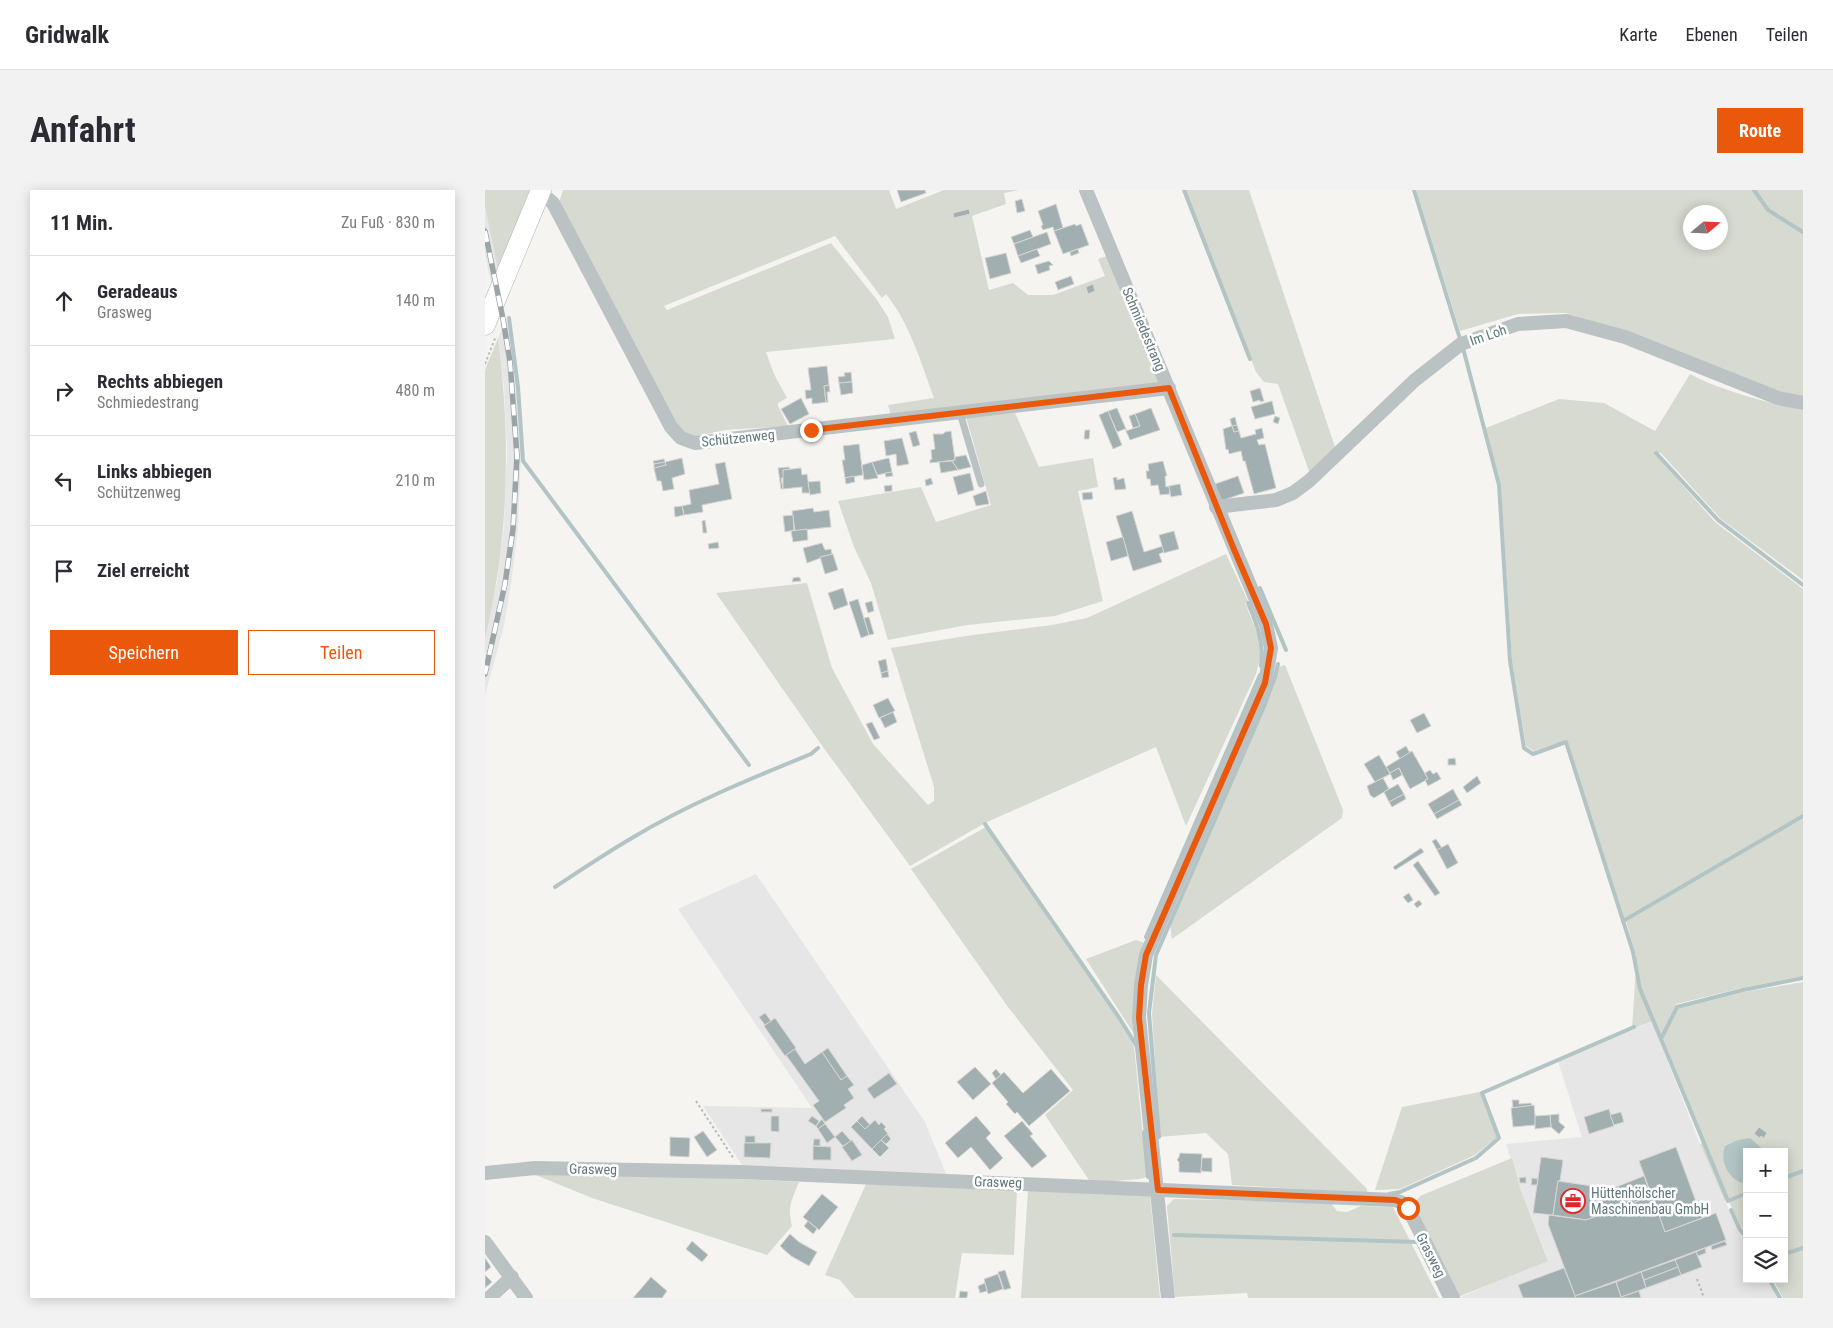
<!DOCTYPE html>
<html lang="de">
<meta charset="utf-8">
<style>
:root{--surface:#fff;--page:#f2f2f3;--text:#2b2b33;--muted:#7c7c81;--line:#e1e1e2;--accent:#ea580c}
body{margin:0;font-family:"Roboto Condensed",sans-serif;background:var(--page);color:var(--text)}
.controls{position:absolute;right:15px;bottom:15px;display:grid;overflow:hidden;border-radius:0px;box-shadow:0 2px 12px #0003}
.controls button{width:45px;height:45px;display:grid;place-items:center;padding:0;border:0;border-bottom:1px solid var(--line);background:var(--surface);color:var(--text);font:25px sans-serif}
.compass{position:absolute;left:1198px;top:15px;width:45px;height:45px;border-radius:50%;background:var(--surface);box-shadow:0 2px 12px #0003;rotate:71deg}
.stop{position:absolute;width:15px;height:15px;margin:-11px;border:4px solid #ea580c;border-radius:50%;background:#fff}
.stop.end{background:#ea580c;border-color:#fff;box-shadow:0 1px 5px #0008}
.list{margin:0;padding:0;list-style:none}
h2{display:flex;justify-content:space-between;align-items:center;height:65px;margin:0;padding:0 20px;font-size:21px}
h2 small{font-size:16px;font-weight:400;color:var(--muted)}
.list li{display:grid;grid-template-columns:32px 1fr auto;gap:15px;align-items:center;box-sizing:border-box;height:90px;padding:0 20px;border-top:1px solid var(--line)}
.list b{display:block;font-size:19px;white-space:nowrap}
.list p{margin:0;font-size:16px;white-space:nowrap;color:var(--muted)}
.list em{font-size:16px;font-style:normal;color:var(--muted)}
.actions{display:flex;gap:10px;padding:15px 20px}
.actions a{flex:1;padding:11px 0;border:1px solid var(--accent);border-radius:0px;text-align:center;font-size:18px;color:var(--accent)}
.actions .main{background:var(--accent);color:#fff}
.icon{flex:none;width:28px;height:28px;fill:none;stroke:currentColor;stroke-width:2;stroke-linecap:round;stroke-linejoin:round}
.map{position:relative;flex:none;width:1318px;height:1108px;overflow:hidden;border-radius:0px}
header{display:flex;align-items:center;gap:30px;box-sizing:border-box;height:70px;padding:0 25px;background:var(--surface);border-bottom:1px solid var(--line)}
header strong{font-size:24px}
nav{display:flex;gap:28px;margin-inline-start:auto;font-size:18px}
.intro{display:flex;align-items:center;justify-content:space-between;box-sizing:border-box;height:120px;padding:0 30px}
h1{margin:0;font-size:35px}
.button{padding:12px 22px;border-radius:0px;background:var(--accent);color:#fff;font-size:18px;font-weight:700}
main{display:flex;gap:30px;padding:0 30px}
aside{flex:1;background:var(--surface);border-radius:0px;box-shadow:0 2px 12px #0003}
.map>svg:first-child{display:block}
</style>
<header>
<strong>Gridwalk</strong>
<nav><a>Karte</a><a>Ebenen</a><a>Teilen</a></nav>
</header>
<div class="intro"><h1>Anfahrt</h1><a class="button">Route</a></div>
<main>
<aside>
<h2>11 Min.<small>Zu Fuß · 830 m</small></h2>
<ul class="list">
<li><svg class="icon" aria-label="ahead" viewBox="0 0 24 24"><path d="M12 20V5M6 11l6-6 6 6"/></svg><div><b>Geradeaus</b><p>Grasweg</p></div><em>140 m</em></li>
<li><svg class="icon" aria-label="right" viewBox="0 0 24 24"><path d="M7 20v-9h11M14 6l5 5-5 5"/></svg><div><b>Rechts abbiegen</b><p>Schmiedestrang</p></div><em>480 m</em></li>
<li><svg class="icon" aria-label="left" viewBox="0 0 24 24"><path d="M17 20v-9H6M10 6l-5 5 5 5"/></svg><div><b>Links abbiegen</b><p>Schützenweg</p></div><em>210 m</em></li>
<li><svg class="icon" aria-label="arrive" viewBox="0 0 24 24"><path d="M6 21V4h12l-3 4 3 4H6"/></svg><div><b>Ziel erreicht</b></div></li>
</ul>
<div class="actions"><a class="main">Speichern</a><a>Teilen</a></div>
</aside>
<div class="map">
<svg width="1318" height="1108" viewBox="0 0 1318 1108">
<rect width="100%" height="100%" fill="#f5f4f1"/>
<g fill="#e5e6e5">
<polygon points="0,16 13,81 7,98 0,65"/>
<polygon points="22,128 31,196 36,264 33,339 26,394 18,440 0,505 0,448 12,392 19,336 22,261 19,197 13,148"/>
<polygon points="271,684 440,932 462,986 259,978 218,916 327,918 193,719"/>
<polygon points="1167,831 1215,954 1254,1042 1262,1052 1262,1089 1282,1089 1293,1108 973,1108 1063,1070 1035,998 1021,954 1097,947 1073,871"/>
</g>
<g fill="#d6dad0" fill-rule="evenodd">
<polygon points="0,0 48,0 13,81 0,16"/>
<path d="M78 0H404L411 19 459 0H534L519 3 521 14 487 26 504 100 528 93 543 105H568L620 86 613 69 625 65 678 195 406 226 403 215 449 208C436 173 425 134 401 104L397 108 350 46 179 116 182 120 346 53 392 110 403 127 410 149 281 162 289 184 302 208 293 213V216L303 236 240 240 208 247 199 244 189 234 74 13Z"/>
<polygon points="700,0 764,0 851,260 825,284 793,194 779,192 771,182"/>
<path d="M931 0H1318V207L1293 203 1142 144 1080 123 1033 124 975 141ZM1206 22H1236V52H1206Z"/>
<path d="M13 148C26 248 24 350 0 448V180Z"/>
<path d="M1205 184C1236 201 1284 213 1318 220V390L1236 329 1175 262 1172 266 1230 332 1318 399V624L1139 728 1082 550 1049 561 1041 556 1027 472 1016 297 1001 238 1074 209 1119 213 1170 241Z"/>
<polygon points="530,223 554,277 608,268 613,297 593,301 618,411 570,426 482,435 403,450 386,393 369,357 353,311 436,297 451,332 506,315 481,227"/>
<polygon points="741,364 763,411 760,413 773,445 775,468 771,484 701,636 671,557 500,633 425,676 338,557 231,403 322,393 347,478 374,528 388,554 443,615 449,611 449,597 406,458 481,446 567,435 602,428"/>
<polygon points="800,475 858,620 857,628 687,749 685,735 781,514 794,477"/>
<polygon points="1318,628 1318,786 1257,798 1191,814 1174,850 1167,831 1147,839 1151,778 1148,767 1151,766 1141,731"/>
<polygon points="501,637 637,835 649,856 662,987 654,989 606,993 560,925 588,900 523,817 426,679"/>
<polygon points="651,750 659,753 653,850 601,769"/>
<polygon points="671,785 882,999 882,1003 747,995 743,964 721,943 675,947 667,824"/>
<polygon points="1318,792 1318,979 1299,986 1299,962 1262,962 1262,1002 1240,1011 1215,954 1220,952 1178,849 1192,819 1259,802"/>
<polygon points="995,902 1012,947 990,965 915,999 890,1000 917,917"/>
<polygon points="1027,968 1035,998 1063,1071 973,1107 927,1017 935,1006"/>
<path d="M68 980 314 992C307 1009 302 1017 307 1036L282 1065 107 1008 41 981Z"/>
<polygon points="1318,982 1318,1108 1298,1108 1288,1089 1299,1089 1299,990"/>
<polygon points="381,994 532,1000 529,1065 477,1063 470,1108 370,1108 355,1090 340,1085"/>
<polygon points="543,1000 665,1006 675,1108 536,1108"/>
<polygon points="1262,1005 1262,1044 1257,1039 1244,1012"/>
<polygon points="689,1009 845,1012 852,1021 862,1022 876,1016 908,1017 954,1108 763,1108 762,1103 690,1107 682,1016"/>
</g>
<path fill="#b3c4c4" d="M1265 948 1281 962H1262V991L1256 993C1242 986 1235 971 1240 956L1253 950Z"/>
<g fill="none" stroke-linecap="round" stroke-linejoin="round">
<g stroke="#b3c4c4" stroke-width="4">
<polyline points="699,0 765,169"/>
<polyline points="929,0 975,149"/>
<polyline points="1269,0 1283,20 1318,42"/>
<polyline points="24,128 33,197 38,271 264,575"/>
<polyline points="978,158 1014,295 1025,471 1039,558 1048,564 1081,552 1148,762 1155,799 1176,849"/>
<polyline points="1171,263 1233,330 1318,395"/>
<polyline points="775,398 801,460"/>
<path d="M763 413C772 434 779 453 776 476"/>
<polyline points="500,634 635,829 651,855"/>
<path d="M70 697C96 680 121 663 147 648 203 614 265 589 326 564L333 558"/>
<polyline points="1138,731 1318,626"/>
<polyline points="661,747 775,485"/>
<polyline points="659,942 663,987"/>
<polyline points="674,947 664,823 671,765 780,514 790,487 793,474"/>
<polyline points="1299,988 1318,981"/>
<polyline points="1262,1003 1243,1011 1176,849 1192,817 1258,800 1318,788"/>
<polyline points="904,1004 915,1002 991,968 1014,948 997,903 1149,837"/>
<polyline points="1246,1020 1255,1040 1262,1048"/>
<polyline points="689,1045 933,1052"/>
<polyline points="933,1053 960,1108"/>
<polyline points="1299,1064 1318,1058"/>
<polyline points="1284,1089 1295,1108"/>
</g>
</g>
<g fill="#a2afb1" stroke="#d6d6d4">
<polygon points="412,0 440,0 441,3 416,12"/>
<polygon points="537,9 540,21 532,23 530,11"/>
<polygon points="571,14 578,38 569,41 568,37 558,40 556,36 558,35 553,21"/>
<polygon points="484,19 485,24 469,28 468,23"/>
<polygon points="590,34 591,36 596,34 604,55 578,64 569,41"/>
<polygon points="545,40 548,47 529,54 526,47"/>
<polygon points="562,42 566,54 533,66 529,54"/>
<polygon points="552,59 555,66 536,73 533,66"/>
<polygon points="593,59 594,63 586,66 585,62"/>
<polygon points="521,63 526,83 505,89 500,68"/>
<polygon points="564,71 568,75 564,76 565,80 553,84 550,75"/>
<polygon points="586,86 589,94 573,100 570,92"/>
<polygon points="608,94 610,101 603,104 601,97"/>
<polygon points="342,176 344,195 339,196 341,212 343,212 327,214 327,208 321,209 320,200 326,200 323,178"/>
<polygon points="366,182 367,192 354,193 353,187 360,186 359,183"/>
<polygon points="367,192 368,203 356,205 354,193"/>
<polygon points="344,195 345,202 342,202 343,212 341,212 339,196"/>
<polygon points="775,198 779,211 775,212 775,210 768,212 765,201"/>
<polygon points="316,208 324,224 305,234 296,219"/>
<polygon points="787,211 790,224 770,229 766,217"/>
<polygon points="632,218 641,239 642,241 640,239 632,242 623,221"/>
<polygon points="666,218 675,240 645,250 641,241 655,236 650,224"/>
<polygon points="623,221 637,255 628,259 614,225"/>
<polygon points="650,224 655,236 648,238 644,226"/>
<polygon points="790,226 795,228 793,234 788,232"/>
<polygon points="750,227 752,235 747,237 745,229"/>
<polygon points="752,235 754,241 749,242 747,236"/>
<polygon points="747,236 749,242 754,241 756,248 771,244 770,240 777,238 779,248 772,250 774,255 780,254 791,298 769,304 760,271 758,271 756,261 744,264 743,259 741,260 738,239"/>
<polygon points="600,240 605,240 604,249 599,249"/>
<polygon points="431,241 435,255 428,257 424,243"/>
<polygon points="466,241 470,270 445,273 445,270 447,269 446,260 450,259 448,244 458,244 460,242"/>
<polygon points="417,248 424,274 412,276 411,264 401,266 399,251"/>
<polygon points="374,254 378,285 360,288 357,270 360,270 358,256"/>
<polygon points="481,265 486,277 473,280 467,271 470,270 470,267"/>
<polygon points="197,268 200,284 187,288 189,299 178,301 176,291 172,291 169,278 181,275 180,272"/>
<polygon points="404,268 407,282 392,285 387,272"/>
<polygon points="179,269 180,272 169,274 168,271"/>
<polygon points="467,271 473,280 456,283 454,272"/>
<polygon points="678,271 682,286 680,286 681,297 684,296 685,304 675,305 673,295 666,296 665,289 662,289 661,281 664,281 663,274"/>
<polygon points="180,272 181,275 169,278 169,274"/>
<polygon points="240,272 247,309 217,315 218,322 199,325 197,316 206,314 204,300 234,294 230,274"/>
<polygon points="387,272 393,288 379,290 377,275"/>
<polygon points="304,277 305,279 298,280 299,288 296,288 298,299 296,299 293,278"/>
<polygon points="316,278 317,285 322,284 325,303 317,303 317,297 298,299 298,280"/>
<polygon points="407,282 408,286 401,287 400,283"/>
<polygon points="485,283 489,300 473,305 468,287"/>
<polygon points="369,286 370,292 361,294 360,288"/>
<polygon points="753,286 759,303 736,311 730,294"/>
<polygon points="632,287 632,290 639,288 641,299 630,300 628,288"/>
<polygon points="446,288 448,294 441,296 440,290"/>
<polygon points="335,291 336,303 325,305 323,292"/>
<polygon points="695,294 697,305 686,307 684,296"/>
<polygon points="407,295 407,301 400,302 399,296"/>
<polygon points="501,301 504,314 491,316 488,306"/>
<polygon points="607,302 608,309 598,310 597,303"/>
<polygon points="197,316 199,325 190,327 189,317"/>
<polygon points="328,318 329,322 344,320 346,337 310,341 307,321"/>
<polygon points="647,321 659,362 678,356 679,362 674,364 677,372 648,381 631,326"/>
<polygon points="308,325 309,340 300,342 298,326"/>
<polygon points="220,330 222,343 218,343 217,331"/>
<polygon points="322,339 323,350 308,352 306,341"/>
<polygon points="689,341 694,359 679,363 674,345"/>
<polygon points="638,347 643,366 626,371 621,352"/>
<polygon points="233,352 234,358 224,359 223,354"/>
<polygon points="337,353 340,360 346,359 347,364 322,373 318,358"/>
<polygon points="348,364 353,380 340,384 335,367"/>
<polygon points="313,387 315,388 316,391 307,392 308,388"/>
<polygon points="358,398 363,415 349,420 343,403"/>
<polygon points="373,409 384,445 376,448 364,412"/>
<polygon points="387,411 389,421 383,423 380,413"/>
<polygon points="384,427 389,444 384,445 379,428"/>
<polygon points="401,469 403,481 396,483 393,471"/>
<polygon points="403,481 404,487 397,488 396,483"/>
<polygon points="403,508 410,521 394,528 388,515"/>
<polygon points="408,522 412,532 400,538 395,528"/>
<polygon points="939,523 946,536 932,543 925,530"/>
<polygon points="387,532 395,548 389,550 381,534"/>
<polygon points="921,556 925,563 915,569 911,562"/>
<polygon points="927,561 943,589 925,599 914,578 905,583 901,577"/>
<polygon points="894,565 905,584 890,592 879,574"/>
<polygon points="970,568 971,575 963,575 963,569"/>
<polygon points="914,578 917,585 908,590 905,583"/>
<polygon points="945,580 948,584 952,582 956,589 943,596 940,590 943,589 940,583"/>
<polygon points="992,586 996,593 982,603 978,597"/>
<polygon points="898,588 904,599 889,608 885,605 882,596"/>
<polygon points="913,594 919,604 904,612 899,602"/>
<polygon points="968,599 974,610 949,624 943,614"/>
<polygon points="919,604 921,609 907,617 904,612"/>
<polygon points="974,610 977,615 952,629 949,624"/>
<polygon points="951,649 957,658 952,660 947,651"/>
<polygon points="963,654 973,673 962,679 952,660"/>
<polygon points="936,658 939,662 910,680 908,677"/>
<polygon points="933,671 955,703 950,706 928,675"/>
<polygon points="924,703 928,710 923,713 918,707"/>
<polygon points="934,710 937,714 932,718 929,714"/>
<polygon points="280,823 286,831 280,835 274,827"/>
<polygon points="290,828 311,858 300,866 279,836"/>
<polygon points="343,858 362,886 356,890 337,862"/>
<polygon points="310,859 320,874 337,862 356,890 362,886 369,895 363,899 369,908 359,915 361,918 340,932 328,915 334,911 301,865"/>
<polygon points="490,877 506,894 488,910 472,892"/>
<polygon points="511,879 516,885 511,889 507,883"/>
<polygon points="566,879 585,901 544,936 532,922 530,924 521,914 523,912 507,893 519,882 538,903"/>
<polygon points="404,883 412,894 389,909 382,899"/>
<polygon points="1027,910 1034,910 1034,914 1046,913 1047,916 1028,918"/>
<polygon points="1049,915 1051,935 1028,937 1026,918"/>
<rect x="276" y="919" width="11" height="3"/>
<polygon points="1124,919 1129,936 1104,944 1099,927"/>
<polygon points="1136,922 1139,932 1129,935 1125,925"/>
<polygon points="1074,924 1074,932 1080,937 1074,944 1066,937 1065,925"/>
<polygon points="1065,925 1066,937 1050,939 1050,926"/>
<polygon points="286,926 294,926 294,942 286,941"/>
<polygon points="327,926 334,931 331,936 323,931"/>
<polygon points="377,926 385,935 380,939 372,931"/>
<polygon points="491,926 506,943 501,948 518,968 505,980 486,957 473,968 460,953"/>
<polygon points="337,929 340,934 333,939 331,936"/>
<polygon points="390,930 394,935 396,932 401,937 399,939 403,944 387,959 366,937 372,931 380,939"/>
<polygon points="537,931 548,944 545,946 562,966 547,978 519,946"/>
<polygon points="340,934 350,947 342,953 333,939"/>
<polygon points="1274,937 1282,943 1279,948 1276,946 1275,948 1269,944"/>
<polygon points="218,941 232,960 222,967 209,947"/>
<polygon points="357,941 366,951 358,956 350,947"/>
<polygon points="402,944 406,949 401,954 396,950"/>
<rect x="260" y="946" width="10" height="7"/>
<polygon points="185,947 205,948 204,967 185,966"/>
<polygon points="329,949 335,949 335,956 328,956"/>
<polygon points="367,950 377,965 367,971 357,957"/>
<polygon points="396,950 404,958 395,967 387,959"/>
<polygon points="259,953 286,953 285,968 259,967"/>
<polygon points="328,956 346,957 346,970 328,970"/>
<polygon points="1191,957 1217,1028 1180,1042 1154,971"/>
<polygon points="695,963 717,964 716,983 694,982 694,972 692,970 694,967"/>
<polygon points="1056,967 1078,970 1075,991 1073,991 1068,1025 1048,1023"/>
<polygon points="717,968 727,968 727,982 716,981"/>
<polygon points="1159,986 1166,1006 1109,1027 1113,997 1126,999"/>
<polygon points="1041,987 1041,993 1035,993 1034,988"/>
<polygon points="1047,988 1053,989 1052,995 1046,995"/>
<polygon points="1073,991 1107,996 1107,998 1112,999 1113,996 1109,1027 1101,1030 1068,1025"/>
<polygon points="337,1004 353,1017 334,1040 318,1027"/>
<polygon points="1167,1006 1180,1042 1231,1023 1241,1050 1090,1106 1063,1034 1064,1025 1101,1030"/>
<polygon points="323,1031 332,1039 328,1044 319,1036"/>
<polygon points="305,1044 314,1052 332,1062 324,1076 306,1066 295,1056"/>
<polygon points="207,1051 223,1065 217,1072 201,1059"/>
<polygon points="1240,1051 1242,1055 1227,1060 1226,1056"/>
<polygon points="1220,1058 1221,1063 1213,1066 1211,1062"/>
<polygon points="1211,1062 1217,1077 1196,1085 1190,1070"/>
<polygon points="0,1068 6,1077 0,1082"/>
<polygon points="1190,1070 1193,1077 1159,1090 1156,1082"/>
<polygon points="1193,1077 1196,1085 1161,1098 1159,1090"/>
<polygon points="1079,1078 1091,1108 1038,1108 1033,1095"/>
<polygon points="520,1080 526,1098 519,1100 513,1082"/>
<polygon points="1156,1082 1161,1098 1136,1107 1131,1092"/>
<polygon points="513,1084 518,1099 503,1104 499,1089"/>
<polygon points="0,1085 7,1092 0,1098"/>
<polygon points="166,1087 182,1101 177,1108 148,1108"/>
<polygon points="1131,1092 1136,1107 1154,1101 1156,1108 1091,1108 1090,1106"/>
<polygon points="500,1093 502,1101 495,1103 493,1096"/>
<polygon points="475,1101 483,1102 482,1108 474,1108"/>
</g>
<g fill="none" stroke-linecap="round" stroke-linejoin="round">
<defs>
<polyline id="secondary" points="0,135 56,0"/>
</defs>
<use href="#secondary" stroke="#aeb6b8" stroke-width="21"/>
<g stroke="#b8bcbd" stroke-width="2" stroke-dasharray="2.5 2.5" stroke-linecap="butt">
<polyline points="0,174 11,146"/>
<polyline points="211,911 249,969"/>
<polyline points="1212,1089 1219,1108"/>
</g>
<polyline stroke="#bbc2c4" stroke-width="7" points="475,223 496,294"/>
<g stroke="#bbc2c4" stroke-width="14">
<polyline points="601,0 781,434 786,458 780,493 661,765 656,795 654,828 683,1108"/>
<polyline points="55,2 68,13 186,237 196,248 210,253 684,198"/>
<polyline points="731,317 791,310 808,303 824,291 930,190 976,154 1033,134 1081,131 1140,147 1293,208 1318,213"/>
<polyline points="0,983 50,978 255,982 910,1010 918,1013 923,1018 968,1108"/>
<polyline points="0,1052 41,1108"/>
<polyline points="4,1108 27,1087"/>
</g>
<use href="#secondary" stroke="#fff" stroke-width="20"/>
<defs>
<polyline id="rail" points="0,41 18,129 25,172 32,266 28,339 20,394 0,484"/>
</defs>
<use href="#rail" stroke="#9ba5a8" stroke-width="5.5"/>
<use href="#rail" stroke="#fff" stroke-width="4" stroke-dasharray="11" stroke-linecap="butt"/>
</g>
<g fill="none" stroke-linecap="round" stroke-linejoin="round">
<polyline stroke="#ea580c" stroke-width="6" points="326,240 684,198 748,357 781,434 786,458 780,493 661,765 656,795 654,828 673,1000 910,1010 918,1013 923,1018"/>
</g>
<defs>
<symbol id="office-ring" viewBox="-11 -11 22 22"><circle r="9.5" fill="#fff" stroke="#e02628" stroke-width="1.5"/><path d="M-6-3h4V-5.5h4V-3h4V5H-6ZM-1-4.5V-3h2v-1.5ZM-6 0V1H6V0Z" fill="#e02628"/></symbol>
</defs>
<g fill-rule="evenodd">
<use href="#office-ring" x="1074" y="997" width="28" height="28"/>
</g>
<g text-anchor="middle" stroke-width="5" stroke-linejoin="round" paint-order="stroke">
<g font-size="14" fill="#60777c" stroke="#fff">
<text transform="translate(659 139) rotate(67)" y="5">Schmiedestrang</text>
<text transform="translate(1003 145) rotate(-19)" y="5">Im Loh</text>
<text transform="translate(253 248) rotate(-6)" y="5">Schützenweg</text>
<text transform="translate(108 979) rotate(1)" y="5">Grasweg</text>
<text transform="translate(513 992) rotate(2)" y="5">Grasweg</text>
<text transform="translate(946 1065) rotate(63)" y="5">Grasweg</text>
</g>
<g font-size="14" fill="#60777c" stroke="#fff" text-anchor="start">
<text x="1106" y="1008">Hüttenhölscher<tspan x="1106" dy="16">Maschinenbau GmbH</tspan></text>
</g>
</g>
</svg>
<div class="controls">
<button>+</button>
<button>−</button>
<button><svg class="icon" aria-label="layers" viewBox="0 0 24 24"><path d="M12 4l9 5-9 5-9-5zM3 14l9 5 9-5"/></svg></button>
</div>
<svg class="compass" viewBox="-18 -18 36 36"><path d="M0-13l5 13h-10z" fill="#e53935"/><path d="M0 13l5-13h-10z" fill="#7c7c81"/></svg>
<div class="stop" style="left:923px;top:1018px"></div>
<div class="stop end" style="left:326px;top:240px"></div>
</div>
</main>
